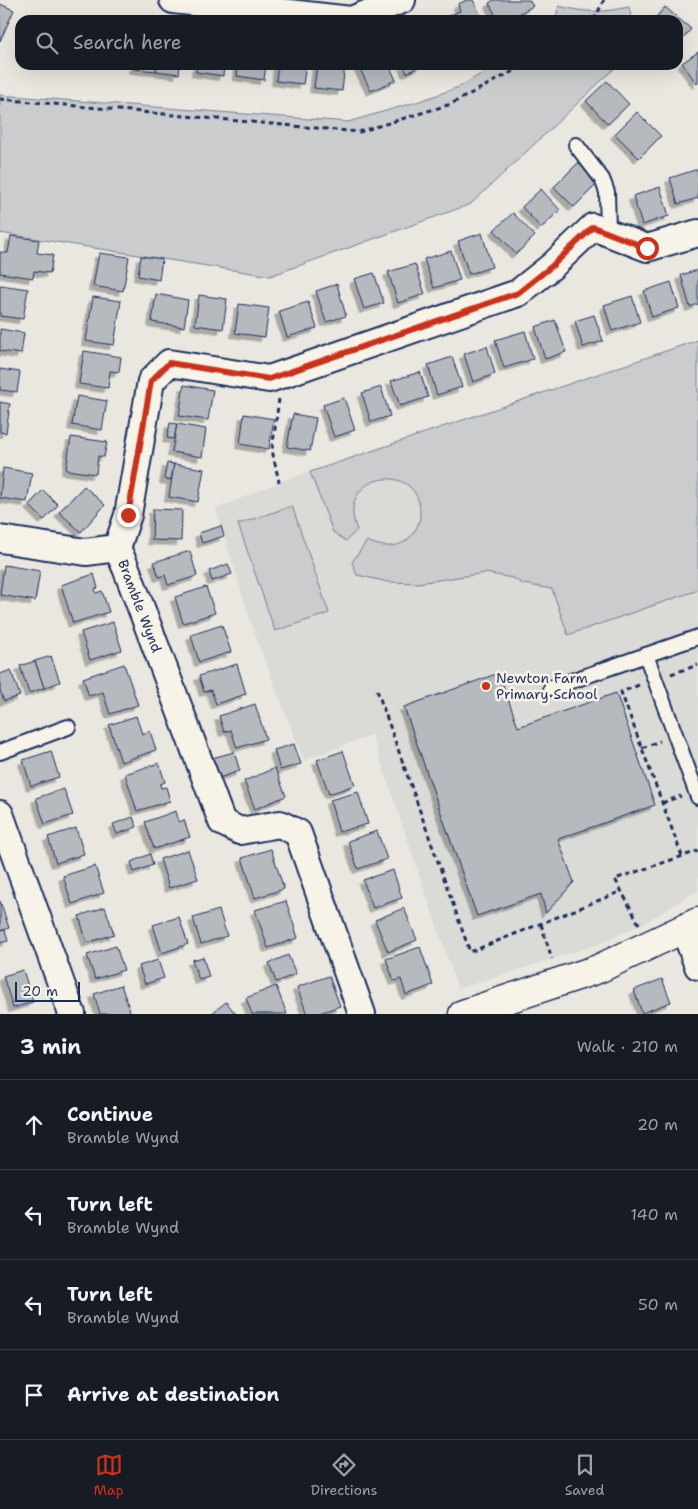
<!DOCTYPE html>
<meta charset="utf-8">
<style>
:root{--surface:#171b24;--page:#242831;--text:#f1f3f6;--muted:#9ea1a6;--line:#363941;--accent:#c8321e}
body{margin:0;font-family:"Shantell Sans",sans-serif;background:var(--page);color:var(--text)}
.scale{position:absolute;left:15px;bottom:12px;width:65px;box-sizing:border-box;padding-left:5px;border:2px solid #1b2f5e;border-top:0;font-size:14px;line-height:18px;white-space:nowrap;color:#1b2f5e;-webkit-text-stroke:4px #f7f3e8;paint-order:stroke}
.stop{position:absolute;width:15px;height:15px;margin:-11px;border:4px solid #c8321e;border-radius:50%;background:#fff}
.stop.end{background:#c8321e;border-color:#fff;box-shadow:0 1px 5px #0008}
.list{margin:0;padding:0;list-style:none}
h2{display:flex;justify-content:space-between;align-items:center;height:65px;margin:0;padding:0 20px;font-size:21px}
h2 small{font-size:16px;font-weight:400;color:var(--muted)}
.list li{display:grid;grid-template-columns:32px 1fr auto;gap:15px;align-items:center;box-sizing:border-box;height:90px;padding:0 20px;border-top:1px solid var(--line)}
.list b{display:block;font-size:19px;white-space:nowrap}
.list p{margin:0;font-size:16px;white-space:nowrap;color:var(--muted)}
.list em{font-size:16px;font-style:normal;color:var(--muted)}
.icon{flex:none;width:28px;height:28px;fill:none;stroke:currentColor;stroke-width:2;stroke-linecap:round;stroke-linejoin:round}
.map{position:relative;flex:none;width:698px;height:1014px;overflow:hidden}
.search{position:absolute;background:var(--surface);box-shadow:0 5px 20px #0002;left:15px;right:15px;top:15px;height:55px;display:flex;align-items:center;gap:12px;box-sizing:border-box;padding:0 18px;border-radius:15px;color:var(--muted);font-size:19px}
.sheet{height:425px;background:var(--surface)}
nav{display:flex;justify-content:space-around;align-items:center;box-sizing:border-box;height:70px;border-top:1px solid var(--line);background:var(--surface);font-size:14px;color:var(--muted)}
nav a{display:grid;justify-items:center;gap:2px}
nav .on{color:var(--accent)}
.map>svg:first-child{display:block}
</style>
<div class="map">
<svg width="698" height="1014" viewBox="0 0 698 1014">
<defs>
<filter id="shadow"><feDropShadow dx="-4.5" dy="4.5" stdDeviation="0" flood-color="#0004"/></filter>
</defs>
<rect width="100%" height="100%" fill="#eae7e0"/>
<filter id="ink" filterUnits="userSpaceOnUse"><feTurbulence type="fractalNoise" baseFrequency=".02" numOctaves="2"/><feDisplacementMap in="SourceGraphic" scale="10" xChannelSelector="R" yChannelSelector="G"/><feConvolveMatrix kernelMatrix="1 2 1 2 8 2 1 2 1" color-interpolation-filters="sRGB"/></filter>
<g filter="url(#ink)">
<polygon fill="#dadad6" points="698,340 698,890 646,922 600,944 458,989 372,735 304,760 256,638 216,509 279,482"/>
<g fill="#cbcccd" stroke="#737e96">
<path d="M559 6C587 13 600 13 629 7L632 20H555Z"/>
<polygon points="496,65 618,65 471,204 270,276 0,233 0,95 348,122 420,101 459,87"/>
<path d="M698 340V590L568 635 552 589 523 584 513 578 485 573 418 583 388 582 357 575 352 562 367 541C380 547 395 549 407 540 416 532 421 521 420 510 417 459 334 474 357 530L346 541 333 532 310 472Z"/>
<polygon points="292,506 329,613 275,631 238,524"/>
</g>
<g fill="#b6babf" stroke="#1b2f5e" filter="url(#shadow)">
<polygon points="467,0 473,0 483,20 450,20 448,16 460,11 458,4"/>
<polygon points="494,0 529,0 533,6 508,20 498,20 489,3"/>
<polygon points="0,4 14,10 0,41"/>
<polygon points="665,7 691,29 678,45 678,20 654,20"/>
<polygon points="698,52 698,83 697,84 682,63"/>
<polygon points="134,65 157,65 156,71 133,69"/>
<polygon points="157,65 180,65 179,74 156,71"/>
<polygon points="197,65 224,65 223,76 196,72"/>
<polygon points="238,65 266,65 264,80 237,76"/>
<polygon points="278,65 306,65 303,84 276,81"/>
<polygon points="317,65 345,65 342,91 314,88"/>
<polygon points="358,65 389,65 396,80 371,91"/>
<polygon points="403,65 422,65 407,73"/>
<polygon points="607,81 629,104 608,124 586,101"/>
<polygon points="637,112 661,136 639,158 615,134"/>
<polygon points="579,162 599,182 574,207 554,187"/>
<polygon points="698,169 698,198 678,204 670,178"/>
<polygon points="660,187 669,216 642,225 633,196"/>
<polygon points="541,189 560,210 541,228 522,207"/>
<polygon points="513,213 535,236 516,254 494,230"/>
<polygon points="482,233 492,267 469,274 458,241"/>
<polygon points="11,236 39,240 37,253 53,255 50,273 34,271 33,278 0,273 0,252 8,253"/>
<polygon points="451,251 460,280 434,288 424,259"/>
<polygon points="99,253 129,257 123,291 93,286"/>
<polygon points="141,256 162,259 159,280 138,276"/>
<polygon points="415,264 425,294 398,303 388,272"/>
<polygon points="698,270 698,304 690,307 681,275"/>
<polygon points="374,273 384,303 364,309 354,279"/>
<polygon points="671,282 679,308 652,317 644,291"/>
<polygon points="337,284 346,316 326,322 316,291"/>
<polygon points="0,285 28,289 23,319 0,316"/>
<polygon points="156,294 188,300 184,327 152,322"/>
<polygon points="199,295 227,299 223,329 195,325"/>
<polygon points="632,296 640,322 612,331 604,305"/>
<polygon points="93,297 121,301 114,345 86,341"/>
<polygon points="308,302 317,328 287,337 279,311"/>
<polygon points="239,304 269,308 265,337 235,333"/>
<polygon points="594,315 603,341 583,347 575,321"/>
<polygon points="555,320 566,352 545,359 535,327"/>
<polygon points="0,329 24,333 21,354 0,351"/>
<polygon points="525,331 533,359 504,368 495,340"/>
<polygon points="487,346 495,374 473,382 464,354"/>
<polygon points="84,351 121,357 119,372 110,371 108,388 79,384"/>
<polygon points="452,357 462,387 437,395 428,365"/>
<polygon points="0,369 20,372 17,392 0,390"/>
<polygon points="420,372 428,397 400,406 391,381"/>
<polygon points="184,385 213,390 208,420 179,416"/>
<polygon points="381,387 390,416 371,422 362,393"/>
<polygon points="77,396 107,401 102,430 72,425"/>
<polygon points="344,398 355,430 334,437 323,405"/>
<polygon points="0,402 10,404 6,433 0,432"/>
<polygon points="244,414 274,419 269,449 240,444"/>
<polygon points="293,414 316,418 310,451 287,447"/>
<polygon points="170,423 177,424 174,439 167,438"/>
<polygon points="177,424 206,429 202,457 172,452"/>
<polygon points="71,437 107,442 104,457 98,456 96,474 66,470"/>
<polygon points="167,463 174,464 171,480 164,479"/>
<polygon points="174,464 204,469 198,502 169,497"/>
<polygon points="3,468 32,473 27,502 0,498"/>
<polygon points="84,486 105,505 81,532 59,512"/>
<polygon points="43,490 58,505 44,520 29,505"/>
<polygon points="153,509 182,510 181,541 152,540"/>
<polygon points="221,526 224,536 202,543 199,533"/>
<polygon points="190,551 197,576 168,585 165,575 159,577 154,562"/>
<polygon points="228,564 232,574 212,581 209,571"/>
<polygon points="4,565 40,571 35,601 0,595"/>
<polygon points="94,574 98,588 95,589 96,593 102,591 109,612 73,623 61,585"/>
<polygon points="206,587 215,613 183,623 175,597"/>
<polygon points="113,622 122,650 90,660 81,632"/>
<polygon points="222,625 231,652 199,662 191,635"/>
<polygon points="51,656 60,682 44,688 35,661"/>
<polygon points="35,661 44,688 29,693 20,666"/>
<polygon points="124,664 138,705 110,714 103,692 89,696 83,678"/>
<polygon points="237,664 246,694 216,704 211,690 204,692 199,676"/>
<polygon points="11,670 20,696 4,701 0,690 0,674"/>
<polygon points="499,673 518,727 616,693 655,805 558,839 574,882 546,913 541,894 477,916 404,707"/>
<polygon points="255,704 266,739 237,748 231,730 224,732 219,716"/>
<polygon points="136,716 142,734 150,731 156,750 121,762 109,725"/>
<polygon points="294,744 301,764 280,770 274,750"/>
<polygon points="51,751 59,777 31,786 23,760"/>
<polygon points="343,751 355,785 329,794 317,760"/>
<polygon points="234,752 240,771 219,778 212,758"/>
<polygon points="159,763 165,782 160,784 161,788 166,787 170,801 137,811 125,774"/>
<polygon points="275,768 286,796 255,809 244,781"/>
<polygon points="64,789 73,815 45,824 36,798"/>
<polygon points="358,792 368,824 339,832 330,800"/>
<polygon points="176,811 179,822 184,820 190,837 154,849 145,822"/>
<polygon points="133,817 137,827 117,834 113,824"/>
<polygon points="76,828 84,854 56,863 48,837"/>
<polygon points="377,831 387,859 358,869 348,841"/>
<polygon points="271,849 284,889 255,898 242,858"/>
<polygon points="188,850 198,879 169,888 160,859"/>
<polygon points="150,854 153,865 134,872 131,862"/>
<polygon points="95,866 104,893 72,904 63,876"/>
<polygon points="393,870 402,898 373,908 363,880"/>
<polygon points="0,901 9,928 0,931"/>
<polygon points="286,901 298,938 268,948 255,910"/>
<polygon points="105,907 114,934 87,943 79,916"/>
<polygon points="404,908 417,940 388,952 375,920"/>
<polygon points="219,910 227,936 201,944 193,918"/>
<polygon points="179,917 188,944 162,953 153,925"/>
<polygon points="5,930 8,941 0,943 0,931"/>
<polygon points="116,946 124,970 95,979 87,955"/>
<polygon points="420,947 433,985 406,995 401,979 394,981 386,959"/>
<polygon points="288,955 296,974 276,982 269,963"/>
<polygon points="203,957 209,977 199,980 192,960"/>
<polygon points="158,960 164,978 145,984 139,966"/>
<polygon points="23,970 33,1002 13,1008 3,976"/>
<polygon points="329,976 340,1006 317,1014 307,1014 297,987"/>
<polygon points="662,979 671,1002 642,1013 634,990"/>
<polygon points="121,985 131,1014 100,1014 94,994"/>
<polygon points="276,986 287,1014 252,1014 246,998"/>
<polygon points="226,1002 236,1014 211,1014"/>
</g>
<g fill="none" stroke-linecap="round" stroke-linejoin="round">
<defs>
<g id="service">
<polyline points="576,145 602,179 607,192 608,232"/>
<polyline points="698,637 646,655 698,797"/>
<polyline points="551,688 646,655"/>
<polyline points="0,752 68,727"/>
</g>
<g id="minor">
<polyline points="173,0 351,20 402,0"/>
<polyline points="0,539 86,552 117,548"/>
<polyline points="0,814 72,1014"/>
<polyline points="684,928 698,966"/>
<polyline points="362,1014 298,833 280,824 240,831 222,822 126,568 117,548 128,515 151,381 169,363 269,379 518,293 552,266 593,227 647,248 698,233"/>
</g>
<polyline id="tertiary" points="463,1014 598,969 698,922"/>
</defs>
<use href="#service" stroke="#1b2f5e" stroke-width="18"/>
<use href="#minor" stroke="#1b2f5e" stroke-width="30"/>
<use href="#tertiary" stroke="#1b2f5e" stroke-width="31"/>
<g stroke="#1b2f5e" stroke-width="3" stroke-dasharray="5 4" stroke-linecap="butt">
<polyline points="594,20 604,0"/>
<polyline points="0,99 359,132 451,104 525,65"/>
<polyline points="279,399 272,450 279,482"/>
<polyline points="671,674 698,665"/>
<polyline points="639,685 621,692 682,856"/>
<polyline points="377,690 470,952 622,891"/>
<polyline points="642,748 660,741"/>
<polyline points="662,803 681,796"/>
<polyline points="541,924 552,959"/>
<polyline points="639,924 615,879 698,851"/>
</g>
<use href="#service" stroke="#f7f3e8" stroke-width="14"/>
<use href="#minor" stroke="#f7f3e8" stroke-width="26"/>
<use href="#tertiary" stroke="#f7f3e8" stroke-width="28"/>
</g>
</g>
<g fill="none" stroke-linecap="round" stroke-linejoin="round" filter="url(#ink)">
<polyline stroke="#c8321e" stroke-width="6" points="128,515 151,381 169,363 269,379 518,293 552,266 593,227 647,248"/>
</g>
<circle fill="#c8321e" stroke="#f7f3e8" stroke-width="2" cx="486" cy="686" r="5"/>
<g text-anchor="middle" stroke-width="5" stroke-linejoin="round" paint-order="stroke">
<g font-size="14" fill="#1b2f5e" stroke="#f7f3e8">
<text transform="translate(140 606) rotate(69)" y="5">Bramble Wynd</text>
</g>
<g font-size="14" fill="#1b2f5e" stroke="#f7f3e8" text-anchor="start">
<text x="496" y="683">Newton Farm<tspan x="496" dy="16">Primary School</tspan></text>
</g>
</g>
</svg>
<div class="scale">20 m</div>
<div class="stop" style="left:647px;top:248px"></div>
<div class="stop end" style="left:128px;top:515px"></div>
<div class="search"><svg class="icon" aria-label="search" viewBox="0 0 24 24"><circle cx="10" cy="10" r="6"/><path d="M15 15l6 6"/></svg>Search here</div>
</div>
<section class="sheet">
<h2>3 min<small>Walk · 210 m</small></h2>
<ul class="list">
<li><svg class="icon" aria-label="ahead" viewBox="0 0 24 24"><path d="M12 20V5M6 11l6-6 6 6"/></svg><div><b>Continue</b><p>Bramble Wynd</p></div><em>20 m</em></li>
<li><svg class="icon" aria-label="left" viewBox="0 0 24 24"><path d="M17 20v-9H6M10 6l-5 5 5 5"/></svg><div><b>Turn left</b><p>Bramble Wynd</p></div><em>140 m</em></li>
<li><svg class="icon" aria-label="left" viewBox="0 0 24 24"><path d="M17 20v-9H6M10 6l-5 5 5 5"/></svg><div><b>Turn left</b><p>Bramble Wynd</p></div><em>50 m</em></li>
<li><svg class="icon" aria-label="arrive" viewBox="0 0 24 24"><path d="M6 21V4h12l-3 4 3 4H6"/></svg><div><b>Arrive at destination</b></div></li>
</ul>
</section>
<nav>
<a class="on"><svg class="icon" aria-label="map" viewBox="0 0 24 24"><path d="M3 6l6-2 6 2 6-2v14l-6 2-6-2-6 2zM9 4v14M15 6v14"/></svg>Map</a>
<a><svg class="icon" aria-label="directions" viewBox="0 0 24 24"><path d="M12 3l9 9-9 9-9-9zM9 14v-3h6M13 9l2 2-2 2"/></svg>Directions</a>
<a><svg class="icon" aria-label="saved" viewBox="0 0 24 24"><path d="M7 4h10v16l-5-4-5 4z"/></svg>Saved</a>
</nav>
